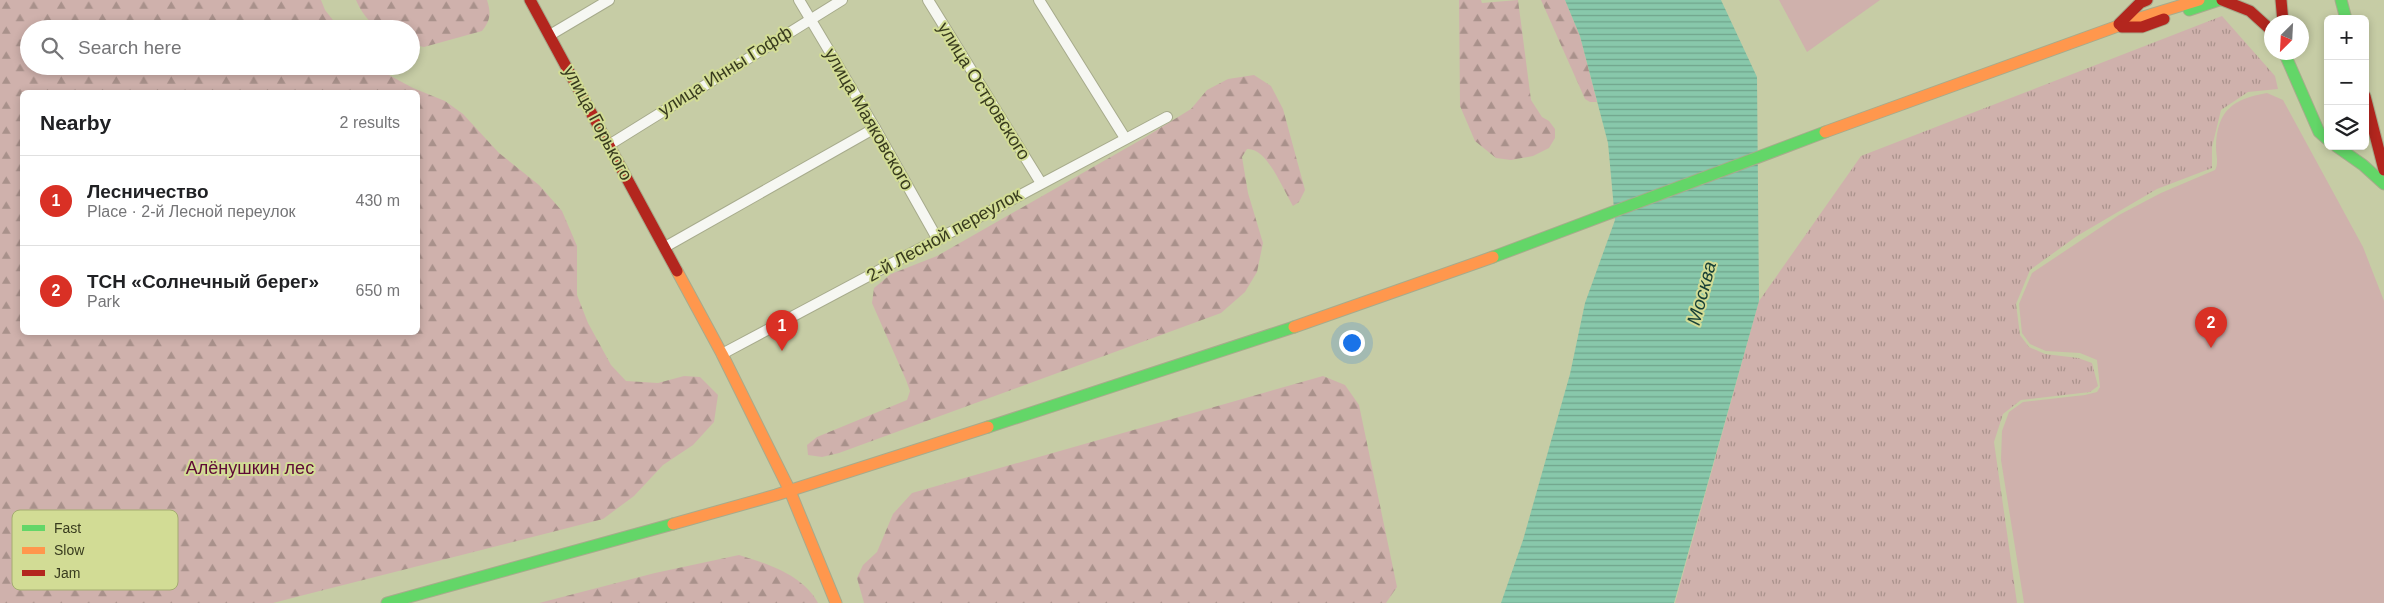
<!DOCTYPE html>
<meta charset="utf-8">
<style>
:root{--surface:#fff;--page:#f6f6f6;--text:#202124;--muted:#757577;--line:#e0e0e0;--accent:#d93025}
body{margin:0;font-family:Arial,sans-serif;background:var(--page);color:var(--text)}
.controls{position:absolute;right:15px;top:15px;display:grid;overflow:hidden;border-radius:8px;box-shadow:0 2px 8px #0003}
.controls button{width:45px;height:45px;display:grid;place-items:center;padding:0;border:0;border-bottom:1px solid var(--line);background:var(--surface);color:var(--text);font:25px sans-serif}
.compass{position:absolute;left:2264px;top:15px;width:45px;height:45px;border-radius:50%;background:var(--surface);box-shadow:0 2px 8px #0003;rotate:204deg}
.you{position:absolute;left:1351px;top:342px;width:18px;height:18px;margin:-12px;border:4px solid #fff;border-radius:50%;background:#1a73e8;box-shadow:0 0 0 8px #1a73e833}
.badge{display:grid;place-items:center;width:32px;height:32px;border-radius:50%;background:var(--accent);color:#fff;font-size:16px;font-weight:700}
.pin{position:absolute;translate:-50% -41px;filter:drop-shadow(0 1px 2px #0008)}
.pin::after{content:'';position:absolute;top:26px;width:18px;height:15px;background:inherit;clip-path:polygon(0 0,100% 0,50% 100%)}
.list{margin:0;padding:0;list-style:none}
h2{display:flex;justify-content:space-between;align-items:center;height:65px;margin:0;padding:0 20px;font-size:21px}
h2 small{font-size:16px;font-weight:400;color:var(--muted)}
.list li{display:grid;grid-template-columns:32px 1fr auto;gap:15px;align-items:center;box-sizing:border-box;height:90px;padding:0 20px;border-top:1px solid var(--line)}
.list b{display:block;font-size:19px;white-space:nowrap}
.list p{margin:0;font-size:16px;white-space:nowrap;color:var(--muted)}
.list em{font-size:16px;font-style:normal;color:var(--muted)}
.icon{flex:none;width:28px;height:28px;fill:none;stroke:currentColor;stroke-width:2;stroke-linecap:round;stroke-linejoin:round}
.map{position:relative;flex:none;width:2384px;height:603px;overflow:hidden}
.search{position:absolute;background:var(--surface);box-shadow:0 2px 8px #0003;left:20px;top:20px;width:400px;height:55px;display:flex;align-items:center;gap:12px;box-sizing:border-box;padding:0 18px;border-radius:28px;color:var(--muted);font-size:19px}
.panel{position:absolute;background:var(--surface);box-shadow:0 2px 8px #0003;left:20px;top:90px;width:400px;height:245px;border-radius:8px}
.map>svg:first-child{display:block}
</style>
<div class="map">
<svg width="2384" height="603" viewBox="0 0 2384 603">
<defs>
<pattern id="grass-tufts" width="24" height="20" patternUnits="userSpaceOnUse" patternTransform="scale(1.25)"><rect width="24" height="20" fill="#cfb1ac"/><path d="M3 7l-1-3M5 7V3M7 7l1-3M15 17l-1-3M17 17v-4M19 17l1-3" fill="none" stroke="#a9918b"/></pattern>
<pattern id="forest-firs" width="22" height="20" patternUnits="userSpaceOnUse" patternTransform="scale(1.25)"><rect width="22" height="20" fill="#cfb1ac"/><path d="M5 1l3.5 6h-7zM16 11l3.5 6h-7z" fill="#a9918b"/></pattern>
<pattern id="water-rules" width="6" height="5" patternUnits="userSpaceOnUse" patternTransform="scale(1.25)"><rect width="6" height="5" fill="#88c8ab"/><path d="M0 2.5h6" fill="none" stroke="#70a48b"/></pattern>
</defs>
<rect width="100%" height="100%" fill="#c6cca5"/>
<polygon fill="url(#grass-tufts)" points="2222,16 2275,76 2278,89 2248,92 2221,110 2212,147 2212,168 2157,189 2077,236 2030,270 2016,304 2020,335 2029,347 2045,354 2078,358 2092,363 2098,386 2090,392 2021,400 2003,414 1994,442 2017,603 1675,603 1759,301 1861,156"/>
<g fill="url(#forest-firs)" fill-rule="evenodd">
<path d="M0 0H321L325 10 340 29H29V66H372L413 88 445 101 463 114 499 153 539 185 562 211 577 246V295L588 323 611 365 626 381 658 383 684 376 700 377 718 395 714 422 693 445 663 465 634 496 603 519 300 596 273 603H0ZM418 92V332H22V92Z"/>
<path d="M356 0H487C491 13 491 20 482 31L424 47 411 44V29H379C369 23 360 10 356 0Z"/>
<polygon points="1459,0 1481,0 1482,3 1518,0 1531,100 1542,117 1549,121 1555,129 1555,138 1549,148 1533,156 1511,160 1496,158 1475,141 1460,106"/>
<polygon points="1541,0 1565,0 1580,36 1597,102 1590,102 1585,99"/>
<path d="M1254 75 1271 86 1283 109 1305 190 1299 202 1293 206C1283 190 1267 147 1247 149L1242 157 1248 193 1263 243 1257 272 1245 292 1221 313 839 453 822 457 808 455 807 445 817 437 907 400 910 391 906 380 872 303 874 288 891 274 937 256 1144 138 1191 109 1207 90 1228 79Z"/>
<polygon points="1323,376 1345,385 1359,405 1397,587 1386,603 864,603 857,578 863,565 877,552 893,514 912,493"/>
<path d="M739 555C768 564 803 575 818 603H539L655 573Z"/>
</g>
<g fill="#cfb1ac">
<polygon points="1779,0 1880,0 1807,52"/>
<path d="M2267 93 2283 100 2363 247 2384 301V603H2024L2001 460 2002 431 2009 412 2023 402 2085 395 2097 392 2100 387 2097 360 2080 353 2046 351 2030 344 2022 333 2019 304 2032 273 2119 215 2161 193 2215 170C2219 163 2216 155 2216 147 2217 110 2233 99 2267 93Z"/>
</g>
<polygon fill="url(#water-rules)" points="1565,0 1721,0 1757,77 1759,301 1674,603 1501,603 1523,540 1570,374 1585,303 1615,220 1608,143 1580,36"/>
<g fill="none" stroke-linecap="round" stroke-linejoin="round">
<defs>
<g id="street">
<polyline points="799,0 875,128 938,240"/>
<polyline points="928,0 1041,183"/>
<polyline points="1039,0 1125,138"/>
<polyline points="550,35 609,0"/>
<polyline points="609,145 842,0"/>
<polyline points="665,247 875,128"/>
<polyline points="722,354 1167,117"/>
</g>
<g id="fast">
<polyline points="2341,0 2346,19"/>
<polyline points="2189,10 2219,0"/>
<polyline points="2284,52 2319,132 2328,140"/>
<polyline points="2336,146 2363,165 2384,184"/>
<polyline points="1493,257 1825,132"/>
<polyline points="988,427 1294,327"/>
<polyline points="387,603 673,524"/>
</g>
<g id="slow">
<polyline points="1825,132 2140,18 2199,0"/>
<polyline points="677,271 722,354 790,491 836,603"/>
<polyline points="1294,327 1493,257"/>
<polyline points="673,524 776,495 988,427"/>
</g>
<g id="jam">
<polyline points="530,0 677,271"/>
<polyline points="2222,0 2250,11 2272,31"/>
<polyline points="2281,0 2283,22"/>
<polyline points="2119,24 2140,3 2147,0"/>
<polyline points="2122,27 2142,27 2164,19"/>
<polyline points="2365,96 2384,170"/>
</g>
</defs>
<use href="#street" stroke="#a7ab8c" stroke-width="12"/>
<use href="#fast" stroke="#a7ab8c" stroke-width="13"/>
<use href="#slow" stroke="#a7ab8c" stroke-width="13"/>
<use href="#jam" stroke="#a7ab8c" stroke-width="13"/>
<use href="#street" stroke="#f6f7f2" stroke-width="10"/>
<use href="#fast" stroke="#63d668" stroke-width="11"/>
<use href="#slow" stroke="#ff974d" stroke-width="11"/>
<use href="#jam" stroke="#b3261e" stroke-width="11"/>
</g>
<g text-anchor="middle" stroke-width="4" stroke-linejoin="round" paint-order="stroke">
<g font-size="18" fill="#383b1e" stroke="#d2dc95">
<text transform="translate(725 71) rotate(-32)" y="6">улица Инны Гофф</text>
<text transform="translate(984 91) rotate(58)" y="6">улица Островского</text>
<text transform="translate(869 119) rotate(60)" y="6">улица Маяковского</text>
<text transform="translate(598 123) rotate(62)" y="6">улица Горького</text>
<text transform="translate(944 235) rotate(-29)" y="6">2-й Лесной переулок</text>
</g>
<g font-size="18" fill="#5f0a37" stroke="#d2dc95">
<text x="250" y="474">Алёнушкин лес</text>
</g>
<g font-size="19" font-style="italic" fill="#194137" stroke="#d2dc95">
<text transform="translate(1701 293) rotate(-75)" y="7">Москва</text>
</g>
</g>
<rect x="12" y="510" width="166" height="80" rx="8" fill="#d2dc95" stroke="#a4ac71" stroke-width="1"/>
<rect x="22" y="525" width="23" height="6" fill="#63d668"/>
<rect x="22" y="547" width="23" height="7" fill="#ff974d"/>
<rect x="22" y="570" width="23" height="6" fill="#b3261e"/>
<g font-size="14" fill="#383b1e">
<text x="54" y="533">Fast</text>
<text x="54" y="555">Slow</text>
<text x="54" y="578">Jam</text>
</g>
</svg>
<div class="controls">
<button>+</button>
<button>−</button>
<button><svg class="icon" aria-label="layers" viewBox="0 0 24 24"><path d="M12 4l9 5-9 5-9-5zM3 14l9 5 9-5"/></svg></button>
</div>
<svg class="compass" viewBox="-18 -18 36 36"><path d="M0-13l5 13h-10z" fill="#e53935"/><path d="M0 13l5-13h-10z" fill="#757577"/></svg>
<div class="you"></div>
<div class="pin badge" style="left:782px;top:351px">1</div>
<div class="pin badge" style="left:2211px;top:348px">2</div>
<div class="search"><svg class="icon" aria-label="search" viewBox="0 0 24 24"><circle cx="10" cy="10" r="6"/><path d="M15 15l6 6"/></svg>Search here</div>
<section class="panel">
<h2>Nearby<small>2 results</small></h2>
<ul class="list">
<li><span class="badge">1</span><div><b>Лесничество</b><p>Place · 2-й Лесной переулок</p></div><em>430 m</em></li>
<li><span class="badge">2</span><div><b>ТСН «Солнечный берег»</b><p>Park</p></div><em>650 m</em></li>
</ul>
</section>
</div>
